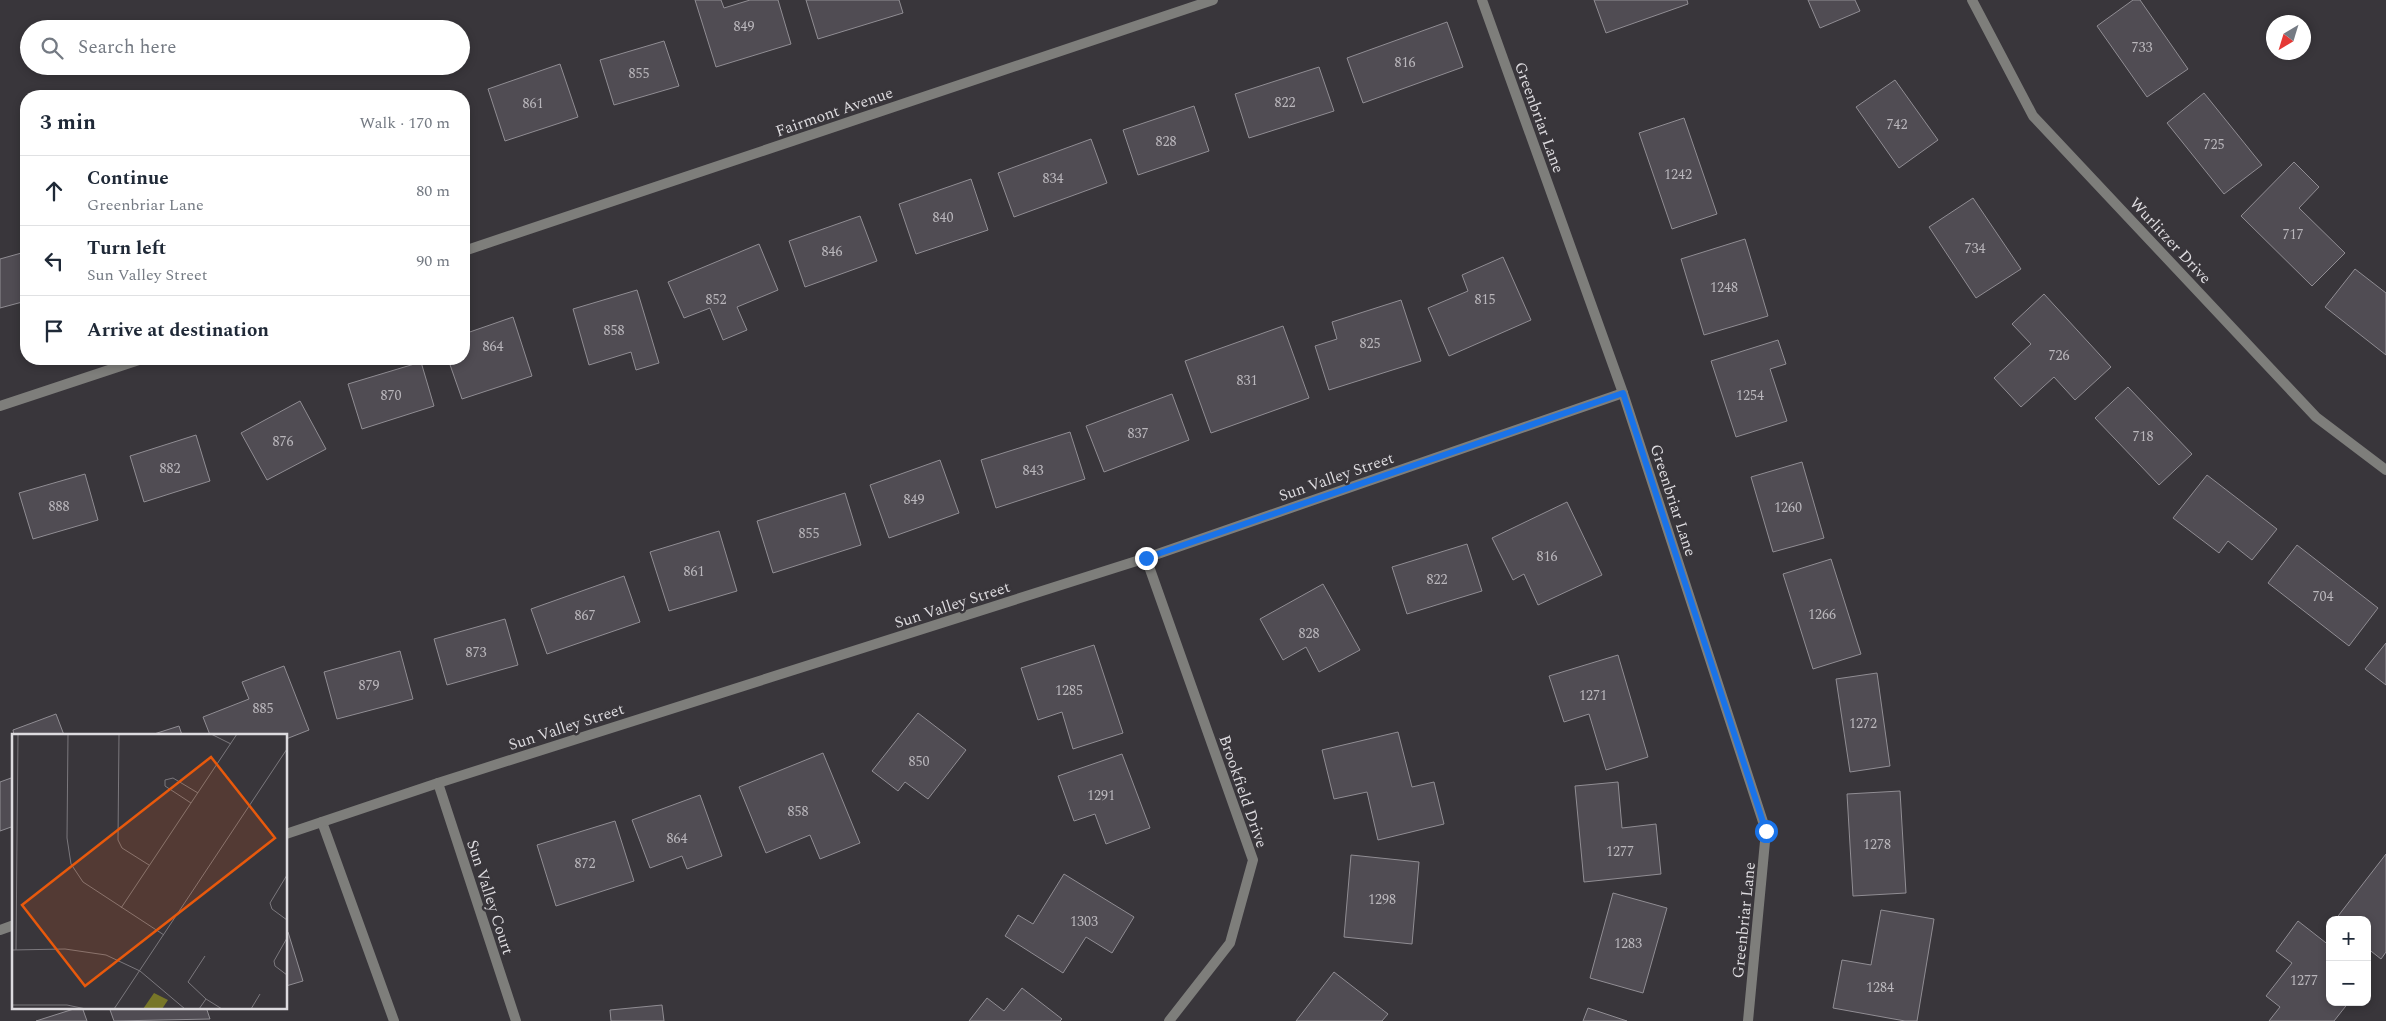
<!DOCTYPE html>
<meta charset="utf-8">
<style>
:root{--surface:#fff;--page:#f2f2f3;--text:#1f2937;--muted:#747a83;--line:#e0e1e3}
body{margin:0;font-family:Spectral,serif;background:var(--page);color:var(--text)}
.controls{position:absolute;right:15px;bottom:15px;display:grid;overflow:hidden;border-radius:10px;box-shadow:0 2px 8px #0003}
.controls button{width:45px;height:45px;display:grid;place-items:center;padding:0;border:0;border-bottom:1px solid var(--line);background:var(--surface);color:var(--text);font:25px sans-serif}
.compass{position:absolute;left:2266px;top:15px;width:45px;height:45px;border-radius:50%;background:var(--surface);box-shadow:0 2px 8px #0003;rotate:218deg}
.stop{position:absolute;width:15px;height:15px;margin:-11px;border:4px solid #1a73e8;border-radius:50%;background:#fff}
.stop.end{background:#1a73e8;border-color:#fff;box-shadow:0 1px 5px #0008}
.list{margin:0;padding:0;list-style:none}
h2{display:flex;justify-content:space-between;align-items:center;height:65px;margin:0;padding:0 20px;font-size:21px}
h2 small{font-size:16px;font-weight:400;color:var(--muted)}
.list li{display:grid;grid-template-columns:32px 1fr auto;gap:15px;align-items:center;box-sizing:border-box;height:70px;padding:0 20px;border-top:1px solid var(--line)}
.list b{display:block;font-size:19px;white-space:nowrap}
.list p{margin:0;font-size:16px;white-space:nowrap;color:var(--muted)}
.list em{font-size:16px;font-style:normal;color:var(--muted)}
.icon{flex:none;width:28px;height:28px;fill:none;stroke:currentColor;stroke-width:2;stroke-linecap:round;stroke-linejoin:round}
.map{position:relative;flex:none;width:2386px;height:1021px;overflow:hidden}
.search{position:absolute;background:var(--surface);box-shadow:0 2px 8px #0003;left:20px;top:20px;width:450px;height:55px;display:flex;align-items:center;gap:12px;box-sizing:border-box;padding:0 18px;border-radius:28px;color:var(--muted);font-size:19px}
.panel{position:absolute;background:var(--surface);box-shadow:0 2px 8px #0003;left:20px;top:90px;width:450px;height:275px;border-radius:20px}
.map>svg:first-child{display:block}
</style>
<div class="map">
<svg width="2386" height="1021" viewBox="0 0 2386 1021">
<rect width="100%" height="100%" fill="#39363b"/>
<g fill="#504c53" stroke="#908d93">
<polygon points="695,0 721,0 724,8 750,0 778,0 791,44 716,67"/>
<polygon points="806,0 899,0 903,13 818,39"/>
<polygon points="1594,0 1687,0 1688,4 1606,33"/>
<polygon points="1808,0 1855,0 1860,11 1820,28"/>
<polygon points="2133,0 2140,0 2188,69 2147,97 2097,26"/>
<polygon points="1447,22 1463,67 1363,103 1347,58"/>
<polygon points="664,41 679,86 614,105 600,60"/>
<polygon points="560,64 578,117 505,141 488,89"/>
<polygon points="1319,67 1334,111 1249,138 1235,94"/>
<polygon points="1895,80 1938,140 1899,168 1856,107"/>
<polygon points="2204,93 2262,165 2224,194 2167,123"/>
<polygon points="1194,106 1209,151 1138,175 1123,130"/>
<polygon points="1684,118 1717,214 1672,229 1639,133"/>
<polygon points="1091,139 1107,183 1014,217 998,173"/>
<polygon points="2294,162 2319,187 2299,208 2345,253 2312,286 2241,216"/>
<polygon points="971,179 988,230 916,254 899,204"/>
<polygon points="1973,198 2021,269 1976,298 1929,227"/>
<polygon points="860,216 877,261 805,287 789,241"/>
<polygon points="1745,239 1768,316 1704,335 1681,259"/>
<polygon points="759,244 778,290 737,307 747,330 723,340 710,308 684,318 668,282"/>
<polygon points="25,252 26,301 0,308 0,259"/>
<polygon points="1503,257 1531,320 1449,356 1428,308 1468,291 1462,275"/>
<polygon points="2355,269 2386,293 2386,355 2325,307"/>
<polygon points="637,290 659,363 636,370 631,352 589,365 573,309"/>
<polygon points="2044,294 2111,367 2075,400 2054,377 2021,407 1994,378 2031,344 2012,324"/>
<polygon points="1401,300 1421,361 1329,390 1315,346 1337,339 1332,322"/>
<polygon points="513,317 532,376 462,399 448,359 464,359 464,334"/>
<polygon points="1283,326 1309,398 1211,433 1185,361"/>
<polygon points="1778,340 1786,364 1770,369 1787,421 1736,437 1711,361"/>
<polygon points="421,362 434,406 362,429 348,384"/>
<polygon points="2128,387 2192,454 2159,485 2095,418"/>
<polygon points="1172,394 1189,440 1104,472 1086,426"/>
<polygon points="300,401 326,449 267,480 241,433"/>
<polygon points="1070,432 1085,479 996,508 981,460"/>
<polygon points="196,435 210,481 144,502 130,456"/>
<polygon points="940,460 959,513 889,538 870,485"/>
<polygon points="1802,462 1824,538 1773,552 1751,477"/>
<polygon points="85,474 98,520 33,539 19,493"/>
<polygon points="2207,475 2277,529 2252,560 2228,541 2219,553 2173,518"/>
<polygon points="845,493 861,545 773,573 757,521"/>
<polygon points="1567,502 1602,575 1538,605 1524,574 1513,580 1492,538"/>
<polygon points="719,531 737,591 669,611 650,552"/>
<polygon points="1467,544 1482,591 1407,614 1392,567"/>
<polygon points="2297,545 2378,608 2349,646 2268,583"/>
<polygon points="1831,559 1861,654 1813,669 1783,574"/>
<polygon points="624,576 640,622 547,654 531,609"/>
<polygon points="1323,584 1360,650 1319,672 1306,647 1283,660 1260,619"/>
<polygon points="505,619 518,665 447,685 434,639"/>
<polygon points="2386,643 2386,685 2365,669"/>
<polygon points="1094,645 1123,733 1073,749 1062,712 1038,720 1021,668"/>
<polygon points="400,651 413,699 337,719 324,672"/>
<polygon points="1618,655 1648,757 1606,770 1589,714 1564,722 1549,676"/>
<polygon points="284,666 309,730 286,739 286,735 210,735 203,717 249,699 242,682"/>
<polygon points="1877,673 1890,766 1850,772 1836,679"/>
<polygon points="918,713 966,750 928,799 905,782 898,791 872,771"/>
<polygon points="56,714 64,735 14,735 13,730"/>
<polygon points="179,726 182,735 151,735"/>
<polygon points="1398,732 1412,787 1434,782 1444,824 1378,840 1367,792 1334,799 1322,750"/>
<polygon points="823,753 860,843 820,859 810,835 766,853 739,787"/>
<polygon points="1122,754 1150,828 1106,844 1095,814 1074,821 1058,776"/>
<polygon points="14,777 14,826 0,831 0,782"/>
<polygon points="1618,782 1622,828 1656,824 1661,874 1584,882 1575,786"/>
<polygon points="1900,791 1906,893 1853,896 1847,794"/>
<polygon points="700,795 722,856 687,869 682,856 650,868 632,820"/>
<polygon points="615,821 634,881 556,906 537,845"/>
<polygon points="2386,854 2386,952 2381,959 2367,948 2367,920 2335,920"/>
<polygon points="1351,855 1419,862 1412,944 1344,937"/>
<polygon points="1064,874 1134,917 1112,953 1086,937 1063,973 1005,936 1018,915 1033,924"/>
<polygon points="1613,893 1667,908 1643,993 1590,978"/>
<polygon points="1881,910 1934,919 1917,1021 1905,1021 1833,1008 1842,960 1871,965"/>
<polygon points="2298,921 2330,946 2330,1002 2349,1002 2334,1021 2269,1021 2280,1007 2266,996 2292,963 2276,951"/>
<polygon points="288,932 303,981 286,986 286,933"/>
<polygon points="1334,972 1388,1014 1382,1021 1296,1021"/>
<polygon points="1022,988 1062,1019 1060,1021 969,1021 987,998 1004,1011"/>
<polygon points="662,1005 664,1021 611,1021 610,1010"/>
<polygon points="80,1007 82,1007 87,1021 36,1021"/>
<polygon points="109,1007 206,1007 210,1019 114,1021"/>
<polygon points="1588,1008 1627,1021 1583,1021"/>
</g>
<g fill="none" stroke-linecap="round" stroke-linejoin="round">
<g stroke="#7e7e7b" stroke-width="10">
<polyline points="1482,0 1623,393 1766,831 1748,1021"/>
<polyline points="1972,0 2033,116 2316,417 2386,470"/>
<polyline points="464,251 1213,0"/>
<polyline points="0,406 142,359"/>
<polyline points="1146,558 1253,860 1230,943 1169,1021"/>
<polyline points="438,783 516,1021"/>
<polyline points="322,822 394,1021"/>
<polyline points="286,834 438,783 1146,558 1623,393"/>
<polyline points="0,930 14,925"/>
</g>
</g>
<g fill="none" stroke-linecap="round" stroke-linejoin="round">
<polyline stroke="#1a73e8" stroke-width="6" points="1146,558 1623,393 1766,831"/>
</g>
<g text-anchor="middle" stroke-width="5" stroke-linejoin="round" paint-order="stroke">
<g font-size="14" fill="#bab7bc">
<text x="744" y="31">849</text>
<text x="2142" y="52">733</text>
<text x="1405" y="67">816</text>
<text x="639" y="78">855</text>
<text x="1285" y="107">822</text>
<text x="533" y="108">861</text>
<text x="1897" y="129">742</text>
<text x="1166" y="146">828</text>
<text x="2214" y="149">725</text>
<text x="1678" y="179">1242</text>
<text x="1053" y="183">834</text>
<text x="943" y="222">840</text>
<text x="2293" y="239">717</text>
<text x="1975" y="253">734</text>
<text x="832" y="256">846</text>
<text x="1724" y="292">1248</text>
<text x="716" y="304">852</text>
<text x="1485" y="304">815</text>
<text x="614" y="335">858</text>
<text x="1370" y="348">825</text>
<text x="493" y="351">864</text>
<text x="2059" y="360">726</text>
<text x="1247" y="385">831</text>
<text x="391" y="400">870</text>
<text x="1750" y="400">1254</text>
<text x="1138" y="438">837</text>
<text x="2143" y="441">718</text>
<text x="283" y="446">876</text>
<text x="170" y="473">882</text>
<text x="1033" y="475">843</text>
<text x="914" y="504">849</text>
<text x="59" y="511">888</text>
<text x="1788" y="512">1260</text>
<text x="809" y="538">855</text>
<text x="1547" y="561">816</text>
<text x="694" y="576">861</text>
<text x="1437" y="584">822</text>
<text x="2323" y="601">704</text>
<text x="1822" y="619">1266</text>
<text x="585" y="620">867</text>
<text x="1309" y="638">828</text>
<text x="476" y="657">873</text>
<text x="369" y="690">879</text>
<text x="1069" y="695">1285</text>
<text x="1593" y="700">1271</text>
<text x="263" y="713">885</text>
<text x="1863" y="728">1272</text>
<text x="919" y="766">850</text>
<text x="1101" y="800">1291</text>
<text x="798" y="816">858</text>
<text x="677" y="843">864</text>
<text x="1877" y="849">1278</text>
<text x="1620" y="856">1277</text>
<text x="585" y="868">872</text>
<text x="1382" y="904">1298</text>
<text x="1084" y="926">1303</text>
<text x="1628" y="948">1283</text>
<text x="2304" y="985">1277</text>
<text x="1880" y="992">1284</text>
</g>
<g font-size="16" fill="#dddbdf" stroke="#39363b">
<text transform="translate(834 111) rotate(-19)" y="6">Fairmont Avenue</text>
<text transform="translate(1540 117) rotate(70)" y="6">Greenbriar Lane</text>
<text transform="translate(2171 240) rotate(47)" y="6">Wurlitzer Drive</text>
<text transform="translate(1336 476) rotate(-19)" y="6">Sun Valley Street</text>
<text transform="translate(1674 500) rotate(72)" y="6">Greenbriar Lane</text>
<text transform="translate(952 604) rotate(-18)" y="6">Sun Valley Street</text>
<text transform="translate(566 726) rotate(-18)" y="6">Sun Valley Street</text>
<text transform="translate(1244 791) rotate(71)" y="6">Brookfield Drive</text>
<text transform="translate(491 897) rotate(72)" y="6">Sun Valley Court</text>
<text transform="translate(1743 920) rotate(-84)" y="6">Greenbriar Lane</text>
</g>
</g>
<g transform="translate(12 734)">
<rect width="275" height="275" fill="#39363b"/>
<path d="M142 259 156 266 150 275H131Z" fill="#777628"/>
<path fill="none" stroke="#7b787d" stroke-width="1" d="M56 0 55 104 59 130 71 148 152 201M107 0 106 106 110 114 137 131M199 0 219 10M179 69 153 52V46L161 44 186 59M275 141 258 169 260 175 275 186M109 174 225 0M275 204 262 227 263 232 275 241M0 216 53 215 94 221 128 237 173 275M4 216 6 0M194 265 210 275M0 271H55L74 275M102 275 275 15M187 275 194 265 176 248 193 222M239 275 248 260"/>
<path fill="#e8590c" fill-opacity="0.15" stroke="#e8590c" stroke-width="2.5" d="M199 23 263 104 73 252 10 171Z"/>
<rect width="275" height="275" fill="none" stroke="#dddbdf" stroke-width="2.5"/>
</g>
</svg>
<div class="controls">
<button>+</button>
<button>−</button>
</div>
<svg class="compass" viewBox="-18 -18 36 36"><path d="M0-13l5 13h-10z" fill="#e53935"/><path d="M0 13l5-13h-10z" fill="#747a83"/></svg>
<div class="stop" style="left:1766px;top:831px"></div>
<div class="stop end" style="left:1146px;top:558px"></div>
<div class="search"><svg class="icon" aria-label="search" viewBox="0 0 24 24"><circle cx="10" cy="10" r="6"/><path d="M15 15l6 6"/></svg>Search here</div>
<section class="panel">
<h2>3 min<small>Walk · 170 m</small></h2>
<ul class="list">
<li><svg class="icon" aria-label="ahead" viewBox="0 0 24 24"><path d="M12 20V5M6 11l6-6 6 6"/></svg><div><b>Continue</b><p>Greenbriar Lane</p></div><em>80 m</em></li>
<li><svg class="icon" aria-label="left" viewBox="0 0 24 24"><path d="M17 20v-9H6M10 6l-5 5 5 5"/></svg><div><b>Turn left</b><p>Sun Valley Street</p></div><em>90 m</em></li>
<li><svg class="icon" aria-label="arrive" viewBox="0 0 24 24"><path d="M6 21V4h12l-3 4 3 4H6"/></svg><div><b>Arrive at destination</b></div></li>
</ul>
</section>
</div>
